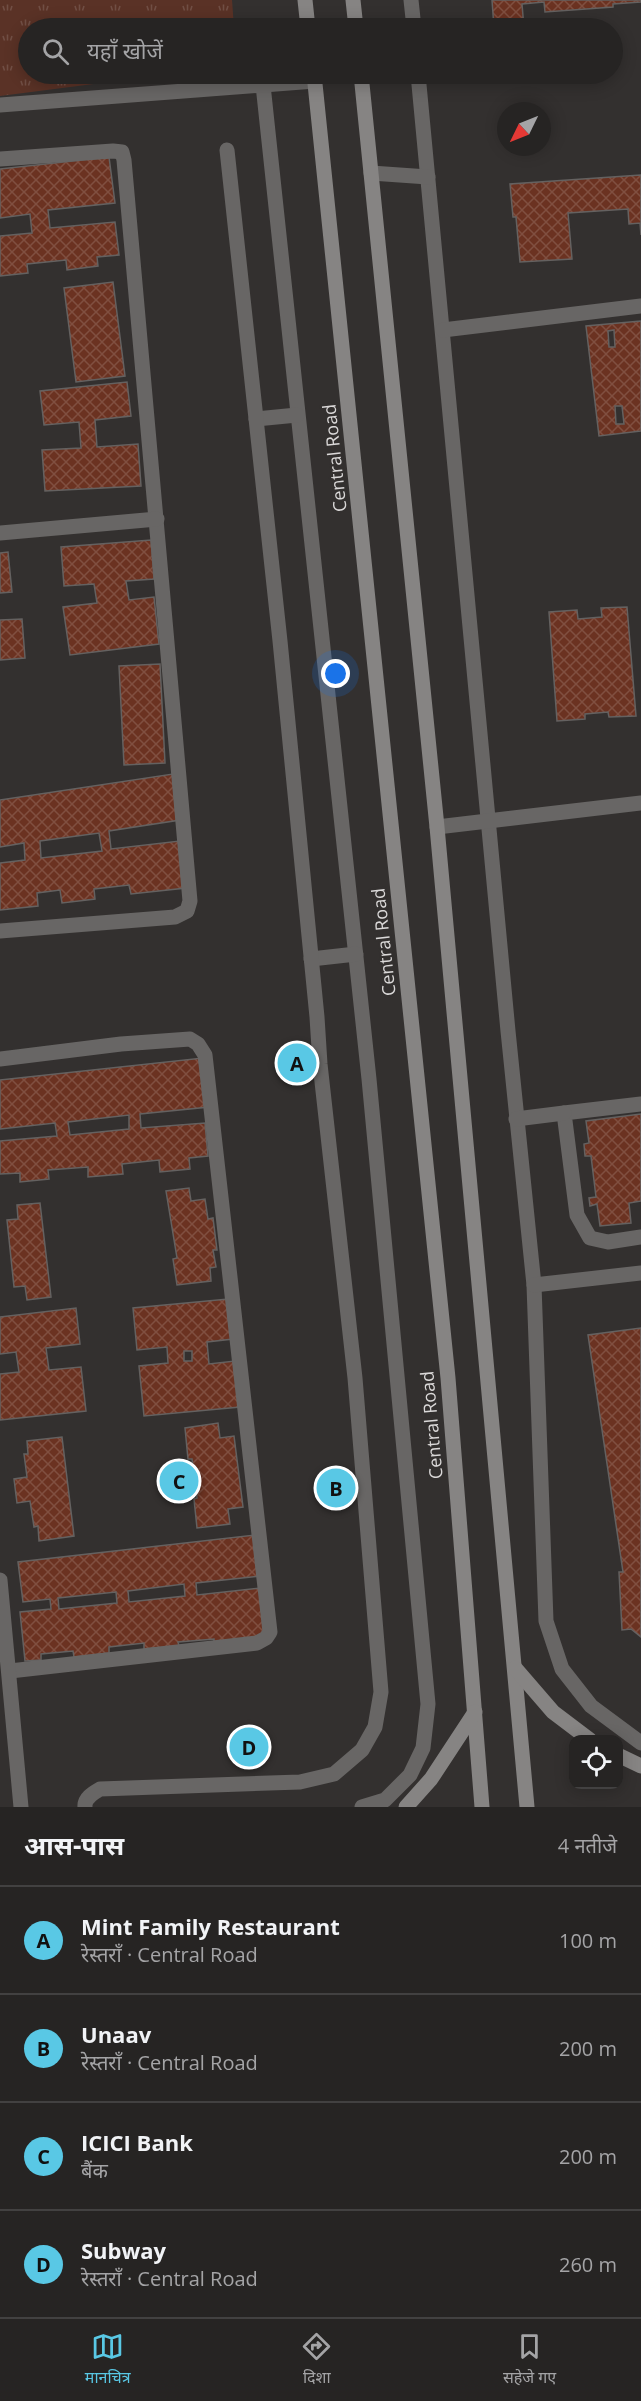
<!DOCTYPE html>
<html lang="hi">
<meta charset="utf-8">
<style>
:root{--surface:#262423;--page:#323030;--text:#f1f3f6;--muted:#a4a4a6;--line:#424141;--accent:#59c8e5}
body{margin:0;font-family:"Open Sans","Noto Sans Devanagari",sans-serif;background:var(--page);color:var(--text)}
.controls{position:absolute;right:18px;bottom:18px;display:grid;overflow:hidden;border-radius:12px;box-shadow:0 3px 15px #0003}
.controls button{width:54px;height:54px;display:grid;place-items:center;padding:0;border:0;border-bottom:2px solid var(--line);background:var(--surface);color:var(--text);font:30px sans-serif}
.compass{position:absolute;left:497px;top:102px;width:54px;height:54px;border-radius:50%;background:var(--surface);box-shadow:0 3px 15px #0003;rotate:227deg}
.you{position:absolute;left:336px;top:674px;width:21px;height:21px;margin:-15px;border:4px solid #fff;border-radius:50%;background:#1a73e8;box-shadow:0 0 0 9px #1a73e833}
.badge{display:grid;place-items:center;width:39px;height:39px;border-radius:50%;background:var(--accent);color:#111;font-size:20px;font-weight:700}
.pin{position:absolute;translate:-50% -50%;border:3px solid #fff;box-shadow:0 2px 6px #0006}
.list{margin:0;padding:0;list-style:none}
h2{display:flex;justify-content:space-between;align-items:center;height:78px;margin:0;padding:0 24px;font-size:26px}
h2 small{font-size:20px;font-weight:400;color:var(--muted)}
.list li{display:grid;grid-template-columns:39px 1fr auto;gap:18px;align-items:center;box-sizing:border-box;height:108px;padding:0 24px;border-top:2px solid var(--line)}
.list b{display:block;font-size:22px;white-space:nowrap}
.list p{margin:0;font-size:20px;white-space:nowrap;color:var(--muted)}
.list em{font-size:20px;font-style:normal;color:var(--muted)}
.icon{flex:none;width:33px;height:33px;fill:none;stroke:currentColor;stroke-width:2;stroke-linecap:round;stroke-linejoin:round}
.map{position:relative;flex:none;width:641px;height:1807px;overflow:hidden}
.search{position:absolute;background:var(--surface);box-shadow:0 3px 15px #0003;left:18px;right:18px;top:18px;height:66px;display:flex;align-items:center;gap:15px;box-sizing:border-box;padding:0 21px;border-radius:33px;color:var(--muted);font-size:22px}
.sheet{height:510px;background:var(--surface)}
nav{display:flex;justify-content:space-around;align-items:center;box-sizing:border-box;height:84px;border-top:2px solid var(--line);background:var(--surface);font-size:16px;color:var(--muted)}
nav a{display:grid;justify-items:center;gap:3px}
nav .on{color:var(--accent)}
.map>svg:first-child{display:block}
</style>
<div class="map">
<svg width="641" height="1807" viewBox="0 0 641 1807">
<defs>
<pattern id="grass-tufts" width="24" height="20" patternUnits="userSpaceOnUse" patternTransform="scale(1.5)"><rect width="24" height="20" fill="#5a3226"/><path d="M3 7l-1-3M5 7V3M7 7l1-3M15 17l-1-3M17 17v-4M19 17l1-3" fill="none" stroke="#714f45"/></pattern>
<pattern id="building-cross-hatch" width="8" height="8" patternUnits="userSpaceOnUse" patternTransform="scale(1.5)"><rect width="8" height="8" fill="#6b3221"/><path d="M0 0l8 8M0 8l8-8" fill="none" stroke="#804f40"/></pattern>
</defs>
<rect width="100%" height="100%" fill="#33302f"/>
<polygon fill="url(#grass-tufts)" points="0,0 232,0 234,28 28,28 28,74 171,74 0,96"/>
<g fill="url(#building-cross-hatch)" stroke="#646160" stroke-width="1.5" fill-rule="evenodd">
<polygon points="492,0 641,0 641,2 613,4 613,7 545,12 544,2 522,4 524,28 494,28"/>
<polygon points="109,157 115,203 48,210 50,228 115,222 119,255 97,257 98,266 67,270 66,260 27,264 28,273 0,276 0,236 32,233 30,214 0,218 0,169"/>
<polygon points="641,175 641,235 640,223 629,224 628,209 568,213 572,259 520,262 516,217 513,217 510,184"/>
<polygon points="113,282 125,376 76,382 64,288"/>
<path d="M641 321V431L599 436 586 326ZM614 330 615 347H609L608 331ZM615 406H622L624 424H616Z"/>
<polygon points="127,382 131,416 95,420 97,447 138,444 141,486 45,491 42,450 81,448 79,422 44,425 40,391"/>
<polygon points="151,540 154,579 126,581 129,600 154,597 159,644 70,655 63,607 97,603 94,584 64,586 61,547"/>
<polygon points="8,552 12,592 0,593 0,553"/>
<polygon points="627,607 636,716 609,717 608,712 585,714 585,719 557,721 549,612 577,610 578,619 602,617 601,608"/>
<polygon points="22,619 25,658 0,660 0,620"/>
<polygon points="160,664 165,763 124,765 119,666"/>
<path d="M173 774 180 820 109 831 111 849 180 841 186 888 131 894 129 885 94 889 95 899 62 903 60 890 37 893 38 906 0 910V863L25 860 24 843 0 847V800ZM99 833 102 851 41 858 40 841Z"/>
<path d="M203 1058 209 1107 140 1114 141 1128 205 1123 208 1156 189 1158 190 1169 160 1172 159 1160 122 1164 123 1174 88 1177V1167L48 1170 49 1179 20 1182V1173L0 1174V1141L57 1136 55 1123 0 1129V1080ZM129 1115V1129L70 1135 68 1122Z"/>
<polygon points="641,1114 641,1201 629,1203 631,1223 600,1226 597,1204 590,1206 589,1198 596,1197 591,1156 585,1156 584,1144 589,1143 586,1121"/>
<polygon points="189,1188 191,1201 205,1199 208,1219 213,1218 217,1250 213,1250 216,1267 210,1268 211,1281 177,1285 173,1259 177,1258 166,1191"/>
<polygon points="40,1203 51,1297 27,1300 25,1286 14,1287 7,1220 18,1219 17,1205"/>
<path d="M228 1299 233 1339 207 1342 209 1364 235 1361 240 1407 144 1416 139 1366 168 1363 167 1347 137 1350 133 1308ZM184 1351H192V1361H184Z"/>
<polygon points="76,1308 80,1344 46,1348 49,1370 81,1367 86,1411 0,1420 0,1374 19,1372 16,1352 0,1354 0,1317"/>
<polygon points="641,1328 641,1637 631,1629 622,1630 619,1572 623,1572 588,1335"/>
<polygon points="218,1423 220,1438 234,1436 243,1507 228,1509 230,1524 197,1528 194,1499 197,1498 192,1459 188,1459 185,1428"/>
<polygon points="62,1437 74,1536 39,1541 38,1526 34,1527 30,1501 17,1503 14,1479 27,1477 24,1454 28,1454 27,1441"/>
<path d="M255 1535 260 1576 196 1583 197 1595 260 1588 265 1637 214 1642V1639L178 1642 179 1646 144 1649V1643L109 1647V1653L74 1657 73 1651 41 1654V1660L25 1661 20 1612 51 1609 50 1599 23 1602 18 1562ZM184 1584 185 1596 129 1602 128 1591ZM116 1592 117 1603 59 1609 58 1598Z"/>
</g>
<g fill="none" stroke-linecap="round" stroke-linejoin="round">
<g stroke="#686665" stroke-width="15">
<polyline points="411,0 414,28"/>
<polyline points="418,74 508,1031 534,1285 546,1621 562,1669 591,1706 641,1743"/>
<polyline points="263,85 369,1079 428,1704 423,1748 410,1775 385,1800 362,1807"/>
<polyline points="0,105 315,81"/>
<polyline points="0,159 113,151 122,152 124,160 190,901 187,911 175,917 0,931"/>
<polyline points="371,173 428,177"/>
<polyline points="443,330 641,306"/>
<polyline points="256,419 297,415"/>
<polyline points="0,533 157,519"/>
<polyline points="437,827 641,803"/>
<polyline points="311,959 356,954"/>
<polyline points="0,1059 121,1044 190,1039 198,1044 205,1055 270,1632 266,1638 257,1643 10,1671"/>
<polyline points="641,1104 564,1113 577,1215 590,1238 608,1242 641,1237"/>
<polyline points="516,1119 564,1113"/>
<polyline points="534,1285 641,1273"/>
<polyline points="0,1580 21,1807"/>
<path d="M85 1807C84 1798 93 1793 100 1789L300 1782 334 1774 362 1750 375 1727 381 1692 355 1378 320 1064 317 1017 280 641 227 150"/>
</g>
<g stroke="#868483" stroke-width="15">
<polyline points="305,0 308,28"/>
<polyline points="353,0 356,28"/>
<polyline points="314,74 448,1378 482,1807"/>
<polyline points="361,74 437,827 527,1807"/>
<polyline points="515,1668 553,1712 590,1740"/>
<polyline points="618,1755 641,1766"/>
<polyline points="406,1807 431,1779 475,1712"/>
</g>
</g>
<g text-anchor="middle" stroke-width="4.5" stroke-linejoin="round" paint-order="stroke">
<g font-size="18" fill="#dad8d8" stroke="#33302f">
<text transform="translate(335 458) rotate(-96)" y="6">Central Road</text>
<text transform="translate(384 942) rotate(-96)" y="6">Central Road</text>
<text transform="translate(432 1425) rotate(-95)" y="6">Central Road</text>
</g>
</g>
</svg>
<div class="controls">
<button><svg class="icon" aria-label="locate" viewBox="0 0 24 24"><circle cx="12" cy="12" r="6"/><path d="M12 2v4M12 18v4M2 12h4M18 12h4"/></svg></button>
</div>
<svg class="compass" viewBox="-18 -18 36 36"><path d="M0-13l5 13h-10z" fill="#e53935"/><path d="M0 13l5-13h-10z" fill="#a4a4a6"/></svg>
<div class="you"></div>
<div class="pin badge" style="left:297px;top:1063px">A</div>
<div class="pin badge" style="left:336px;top:1488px">B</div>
<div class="pin badge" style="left:179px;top:1481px">C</div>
<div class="pin badge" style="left:249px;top:1747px">D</div>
<div class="search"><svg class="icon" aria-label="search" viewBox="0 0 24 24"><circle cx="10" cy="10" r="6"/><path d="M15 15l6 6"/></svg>यहाँ खोजें</div>
</div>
<section class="sheet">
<h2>आस-पास<small>4 नतीजे</small></h2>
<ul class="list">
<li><span class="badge">A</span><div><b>Mint Family Restaurant</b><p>रेस्तराँ · Central Road</p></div><em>100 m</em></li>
<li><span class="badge">B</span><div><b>Unaav</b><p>रेस्तराँ · Central Road</p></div><em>200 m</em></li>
<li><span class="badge">C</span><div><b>ICICI Bank</b><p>बैंक</p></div><em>200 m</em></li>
<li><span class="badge">D</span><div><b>Subway</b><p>रेस्तराँ · Central Road</p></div><em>260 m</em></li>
</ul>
</section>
<nav>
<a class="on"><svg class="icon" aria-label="map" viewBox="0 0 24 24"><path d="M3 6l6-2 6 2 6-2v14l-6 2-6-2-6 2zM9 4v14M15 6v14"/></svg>मानचित्र</a>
<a><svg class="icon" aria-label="directions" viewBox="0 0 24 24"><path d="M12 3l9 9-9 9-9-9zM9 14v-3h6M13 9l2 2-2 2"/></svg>दिशा</a>
<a><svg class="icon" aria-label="saved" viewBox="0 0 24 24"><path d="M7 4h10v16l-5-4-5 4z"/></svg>सहेजे गए</a>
</nav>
